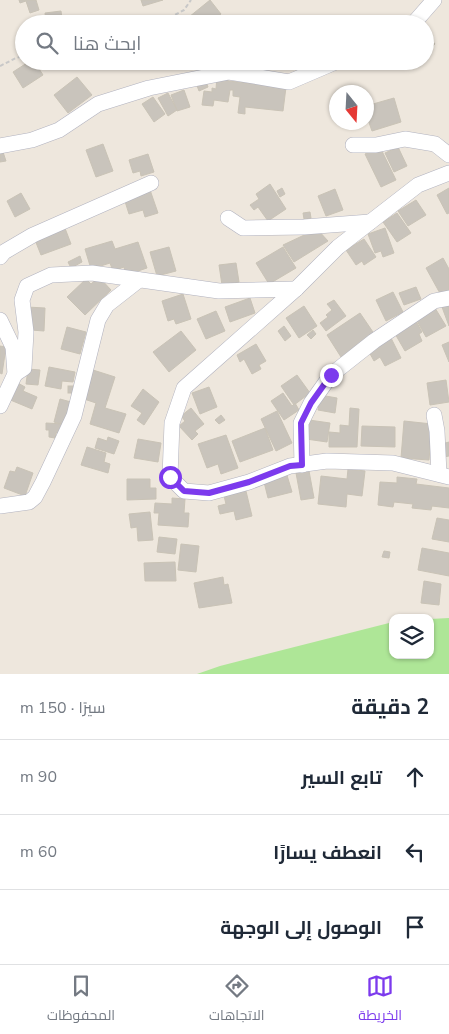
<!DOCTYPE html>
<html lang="ar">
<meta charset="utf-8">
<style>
:root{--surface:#fff;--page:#f6f6f7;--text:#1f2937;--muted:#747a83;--line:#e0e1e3;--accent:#7c3aed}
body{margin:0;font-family:"Nunito Sans",Cairo,sans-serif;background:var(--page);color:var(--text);direction:rtl}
.controls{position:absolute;right:15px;bottom:15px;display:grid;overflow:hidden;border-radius:10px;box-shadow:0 1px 4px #0004}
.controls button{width:45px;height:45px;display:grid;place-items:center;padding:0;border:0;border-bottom:1px solid var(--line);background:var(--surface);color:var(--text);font:25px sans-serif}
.compass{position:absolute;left:329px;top:85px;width:45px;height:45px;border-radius:50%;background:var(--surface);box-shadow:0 1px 4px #0004;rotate:162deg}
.stop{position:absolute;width:15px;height:15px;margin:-11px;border:4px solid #7c3aed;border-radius:50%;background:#fff}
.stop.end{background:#7c3aed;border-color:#fff;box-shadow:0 1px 5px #0008}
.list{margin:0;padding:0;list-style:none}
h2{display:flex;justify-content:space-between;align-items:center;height:65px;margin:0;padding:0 20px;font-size:21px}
h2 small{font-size:16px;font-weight:400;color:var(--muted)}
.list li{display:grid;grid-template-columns:32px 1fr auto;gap:15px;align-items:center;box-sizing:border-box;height:75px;padding:0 20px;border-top:1px solid var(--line)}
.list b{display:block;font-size:19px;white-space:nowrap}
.list em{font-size:16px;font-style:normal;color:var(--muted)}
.icon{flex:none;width:28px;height:28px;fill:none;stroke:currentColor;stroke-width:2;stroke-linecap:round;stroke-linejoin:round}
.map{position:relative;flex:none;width:449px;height:674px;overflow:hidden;direction:ltr}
.search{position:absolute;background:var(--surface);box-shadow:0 1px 4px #0004;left:15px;right:15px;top:15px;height:55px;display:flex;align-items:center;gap:12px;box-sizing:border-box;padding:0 18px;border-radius:28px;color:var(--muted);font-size:19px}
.sheet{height:290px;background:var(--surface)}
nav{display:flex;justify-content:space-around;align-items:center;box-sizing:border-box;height:70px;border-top:1px solid var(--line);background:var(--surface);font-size:14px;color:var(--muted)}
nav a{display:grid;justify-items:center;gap:2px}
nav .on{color:var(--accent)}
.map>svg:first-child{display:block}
</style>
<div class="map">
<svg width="449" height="674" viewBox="0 0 449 674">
<rect width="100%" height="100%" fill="#eee7dd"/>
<polygon fill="#aee697" points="449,618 449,674 197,674 220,666 393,622 393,655 430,655 430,619"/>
<g fill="#c9c4bc" stroke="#c9c3b6">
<polygon points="19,0 36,0 39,10 30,13 26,1 20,3"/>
<polygon points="141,0 163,0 143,6"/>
<polygon points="210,0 221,14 217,17 221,22 218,24 195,24 189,17"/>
<polygon points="61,11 62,19 46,21 45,13"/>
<polygon points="187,17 190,24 171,24"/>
<polygon points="425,32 435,44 425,52"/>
<polygon points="30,61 34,61 43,75 23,88 13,72"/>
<polygon points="110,61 121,61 112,66"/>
<polygon points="284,61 295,61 286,66"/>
<polygon points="217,76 228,77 228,81 286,87 283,111 245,107 245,114 238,113 240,97 233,96 233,90 230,90 228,102 214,100 213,106 202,105 204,91 212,92 212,88 216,89"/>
<polygon points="77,77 92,95 68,113 54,95"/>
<polygon points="205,79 208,87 199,91 196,83"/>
<polygon points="184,90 190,107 177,111 171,95"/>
<polygon points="168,93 177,110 168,116 158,98"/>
<polygon points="153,97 165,114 154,122 142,104"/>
<polygon points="394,98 401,122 372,131 366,114 366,106"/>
<polygon points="103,144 113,171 96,177 86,150"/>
<polygon points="380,147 396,180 381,187 365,154"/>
<polygon points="398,147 407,166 394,172 385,153"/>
<polygon points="0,149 2,149 6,161 0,162"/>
<polygon points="148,154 154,172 141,176 140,171 133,173 129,160"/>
<polygon points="270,184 286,209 268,221 258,207 254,210 250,205 259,199 256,194"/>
<polygon points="149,187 158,213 145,217 143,210 129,214 123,195"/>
<polygon points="282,188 285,194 280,197 277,191"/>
<polygon points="449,188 449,213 447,214 437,195"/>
<polygon points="335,189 343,210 326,216 318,196"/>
<polygon points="21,193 30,209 15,217 7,201"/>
<polygon points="416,200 426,215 408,226 398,211"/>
<polygon points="310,212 311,218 304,219 303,213"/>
<polygon points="397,213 411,233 397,242 383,222"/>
<polygon points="63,223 71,244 41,255 33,235"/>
<polygon points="385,228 394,253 383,257 381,251 375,253 368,234"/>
<polygon points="317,229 328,241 294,262 283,245"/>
<polygon points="364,239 376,257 364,265 362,261 356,265 346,250"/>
<polygon points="112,241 115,249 138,242 147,268 126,275 124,267 113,271 110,263 91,269 85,249"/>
<polygon points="169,247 176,271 157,276 150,252"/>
<polygon points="283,247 296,268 269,284 256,263"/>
<polygon points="80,256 82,262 71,268 68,262"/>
<polygon points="443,258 449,269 449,294 442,297 426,268"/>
<polygon points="236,263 239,282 222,285 219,265"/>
<polygon points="99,277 111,290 85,315 67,297 86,279 91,284"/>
<polygon points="416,287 421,299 404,305 399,293"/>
<polygon points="393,292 403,312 386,321 376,300"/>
<polygon points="183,294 191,319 176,324 174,319 168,321 162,301"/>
<polygon points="250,298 255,313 230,322 225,307"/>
<polygon points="334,300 346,316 326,331 320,323 328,317 326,315 332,310 327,304"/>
<polygon points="449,305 449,326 442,307"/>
<polygon points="304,306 317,326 299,338 286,318"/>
<polygon points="27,307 45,308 44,331 31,330"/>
<polygon points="435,308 446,326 426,337 416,319"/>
<polygon points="216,311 225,331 206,339 197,319"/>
<polygon points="360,313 375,335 341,357 327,335"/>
<polygon points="416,321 422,332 419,334 422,341 405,351 394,332"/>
<polygon points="284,326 291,336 285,341 278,331"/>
<polygon points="67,327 86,332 80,354 61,349"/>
<polygon points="313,330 316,334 311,339 307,335"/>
<polygon points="181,331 196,350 169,372 153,352"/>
<polygon points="391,338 401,358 385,366 380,357 374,361 368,350"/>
<polygon points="449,342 449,362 442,345"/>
<polygon points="256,344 266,361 259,365 261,369 252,374 244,359 240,362 237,355"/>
<polygon points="0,346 6,347 2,374 0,373"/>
<polygon points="49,367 75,372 73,382 62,381 61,389 45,386"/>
<polygon points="28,369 40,370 38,385 26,384"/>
<polygon points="93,370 115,377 105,408 126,414 119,433 90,424 96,403 84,399"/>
<polygon points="297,375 310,393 294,405 281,386"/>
<polygon points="446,380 449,402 430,405 427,383"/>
<polygon points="16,382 25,387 23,391 37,397 32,409 8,399"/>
<rect x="68" y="386" width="5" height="7"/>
<polygon points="209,387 217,407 200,414 192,393"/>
<polygon points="143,389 159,402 144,425 137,420 142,413 131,406"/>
<polygon points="283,393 292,406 295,403 299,410 284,420 271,401"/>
<polygon points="320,395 337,398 335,413 318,410"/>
<polygon points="60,399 71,402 65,425 54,422"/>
<polygon points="191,408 204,424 195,431 198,434 192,440 179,426 185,421 181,416"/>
<polygon points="350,408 359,409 357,447 329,447 329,432 340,433 340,425 349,426"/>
<polygon points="277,411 292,443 276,451 261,419"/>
<polygon points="221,415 225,420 219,424 215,420"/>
<polygon points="309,420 330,423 327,442 306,439"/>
<polygon points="404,421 432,424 429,460 401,458"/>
<polygon points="46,423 64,424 64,433 56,433 55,438 49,437 49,430 46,430"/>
<polygon points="362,426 395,427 395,447 361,446"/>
<polygon points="265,428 273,450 240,462 232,441"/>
<polygon points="226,435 238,468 221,474 218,464 207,468 198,444"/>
<polygon points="108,437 119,441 114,454 95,448 98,438 107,441"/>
<polygon points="138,439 161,443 158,462 134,458"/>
<polygon points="449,442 449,456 444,457 442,444"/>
<polygon points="87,447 106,453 104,462 110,464 108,473 81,465"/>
<polygon points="17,467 33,473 25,496 4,488 10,471 15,472"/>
<polygon points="348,469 365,471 362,496 347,494 346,507 318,504 321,476 347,479"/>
<polygon points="309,471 314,498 301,500 296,473"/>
<polygon points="286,472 292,492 268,498 263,478"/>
<polygon points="397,477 417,479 416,484 449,488 449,508 432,506 431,510 412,508 413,504 394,502 393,507 378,505 380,482 397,483"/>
<polygon points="127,479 150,479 150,488 156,488 156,499 127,500"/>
<polygon points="245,487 252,516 236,520 234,511 220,514 218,506 226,504 223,492"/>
<polygon points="172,498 185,499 184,513 189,513 188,527 158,525 159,513 154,513 155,503 172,504"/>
<polygon points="150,512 153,540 138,541 137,527 131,528 129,514"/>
<polygon points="437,518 449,520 449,542 432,539"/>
<polygon points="159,537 177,539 175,554 157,552"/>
<polygon points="181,544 199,546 196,572 178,570"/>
<polygon points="422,548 449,553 449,576 418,570"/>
<polygon points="384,551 390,552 389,558 382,557"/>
<polygon points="175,562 176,581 145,581 144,563"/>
<polygon points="223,577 224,585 228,584 232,603 199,608 194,583"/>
<polygon points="424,581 441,584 439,605 421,603"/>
</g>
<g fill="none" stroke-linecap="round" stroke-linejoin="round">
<defs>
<g id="minor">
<polyline points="413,24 434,0"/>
<polyline points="353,145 376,145 405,139 435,144 449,155"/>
<polyline points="0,146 32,140 59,130 98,104 149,88 229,72 289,82 338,61"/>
<polyline points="449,173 418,185 338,247 296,289 184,388 172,423 170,477 184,491 209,493 249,482 290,466 327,461 393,463 449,477"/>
<polyline points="228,218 243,228 304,227 370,222"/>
<polyline points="0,257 4,252 33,235 151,183"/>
<polyline points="0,320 13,347 15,374 0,406"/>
<polyline points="15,374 24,368 26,332 22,300 27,286 51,275 92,273 219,291 296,289"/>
<polyline points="434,415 437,431 439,474"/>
<polyline points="302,465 301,423 311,403 331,375 374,341 434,301 449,298"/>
<polyline points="0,506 29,502 35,497 43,482 74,416 98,320 107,305 139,280"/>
</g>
</defs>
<use href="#minor" stroke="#b1b2bf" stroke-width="16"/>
<g stroke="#c8c8c8" stroke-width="2" stroke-dasharray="4 2.5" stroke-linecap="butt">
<polyline points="158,24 184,10 191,0"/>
<polyline points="0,66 16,58 24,56"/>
</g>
<use href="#minor" stroke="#fff" stroke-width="15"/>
</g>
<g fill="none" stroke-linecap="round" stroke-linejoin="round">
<polyline stroke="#7c3aed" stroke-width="6" points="170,477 184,491 209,493 249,482 290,466 302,465 301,423 311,403 331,375"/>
</g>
</svg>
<div class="controls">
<button><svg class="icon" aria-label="layers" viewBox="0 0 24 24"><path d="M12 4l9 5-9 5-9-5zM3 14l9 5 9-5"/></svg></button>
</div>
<svg class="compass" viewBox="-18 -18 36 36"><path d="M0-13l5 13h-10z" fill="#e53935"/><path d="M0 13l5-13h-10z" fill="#747a83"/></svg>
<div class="stop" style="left:170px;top:477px"></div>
<div class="stop end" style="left:331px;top:375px"></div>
<div class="search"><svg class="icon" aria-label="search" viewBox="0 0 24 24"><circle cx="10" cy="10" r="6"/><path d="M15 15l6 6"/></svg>ابحث هنا</div>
</div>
<section class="sheet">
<h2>2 دقيقة<small>سيرًا · 150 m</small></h2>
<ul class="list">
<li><svg class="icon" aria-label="ahead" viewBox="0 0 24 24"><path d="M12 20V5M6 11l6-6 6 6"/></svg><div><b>تابع السير</b></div><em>90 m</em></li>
<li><svg class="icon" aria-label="left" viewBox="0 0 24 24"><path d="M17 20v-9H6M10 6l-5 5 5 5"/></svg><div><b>انعطف يسارًا</b></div><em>60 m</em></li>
<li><svg class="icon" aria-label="arrive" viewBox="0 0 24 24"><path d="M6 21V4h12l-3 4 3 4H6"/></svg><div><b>الوصول إلى الوجهة</b></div></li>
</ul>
</section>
<nav>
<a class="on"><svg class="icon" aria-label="map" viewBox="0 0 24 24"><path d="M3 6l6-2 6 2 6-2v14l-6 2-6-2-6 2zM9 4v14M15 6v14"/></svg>الخريطة</a>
<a><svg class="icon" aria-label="directions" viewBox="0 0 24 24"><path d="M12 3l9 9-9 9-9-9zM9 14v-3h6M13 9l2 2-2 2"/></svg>الاتجاهات</a>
<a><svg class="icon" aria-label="saved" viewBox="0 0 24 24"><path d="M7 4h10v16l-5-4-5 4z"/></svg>المحفوظات</a>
</nav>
